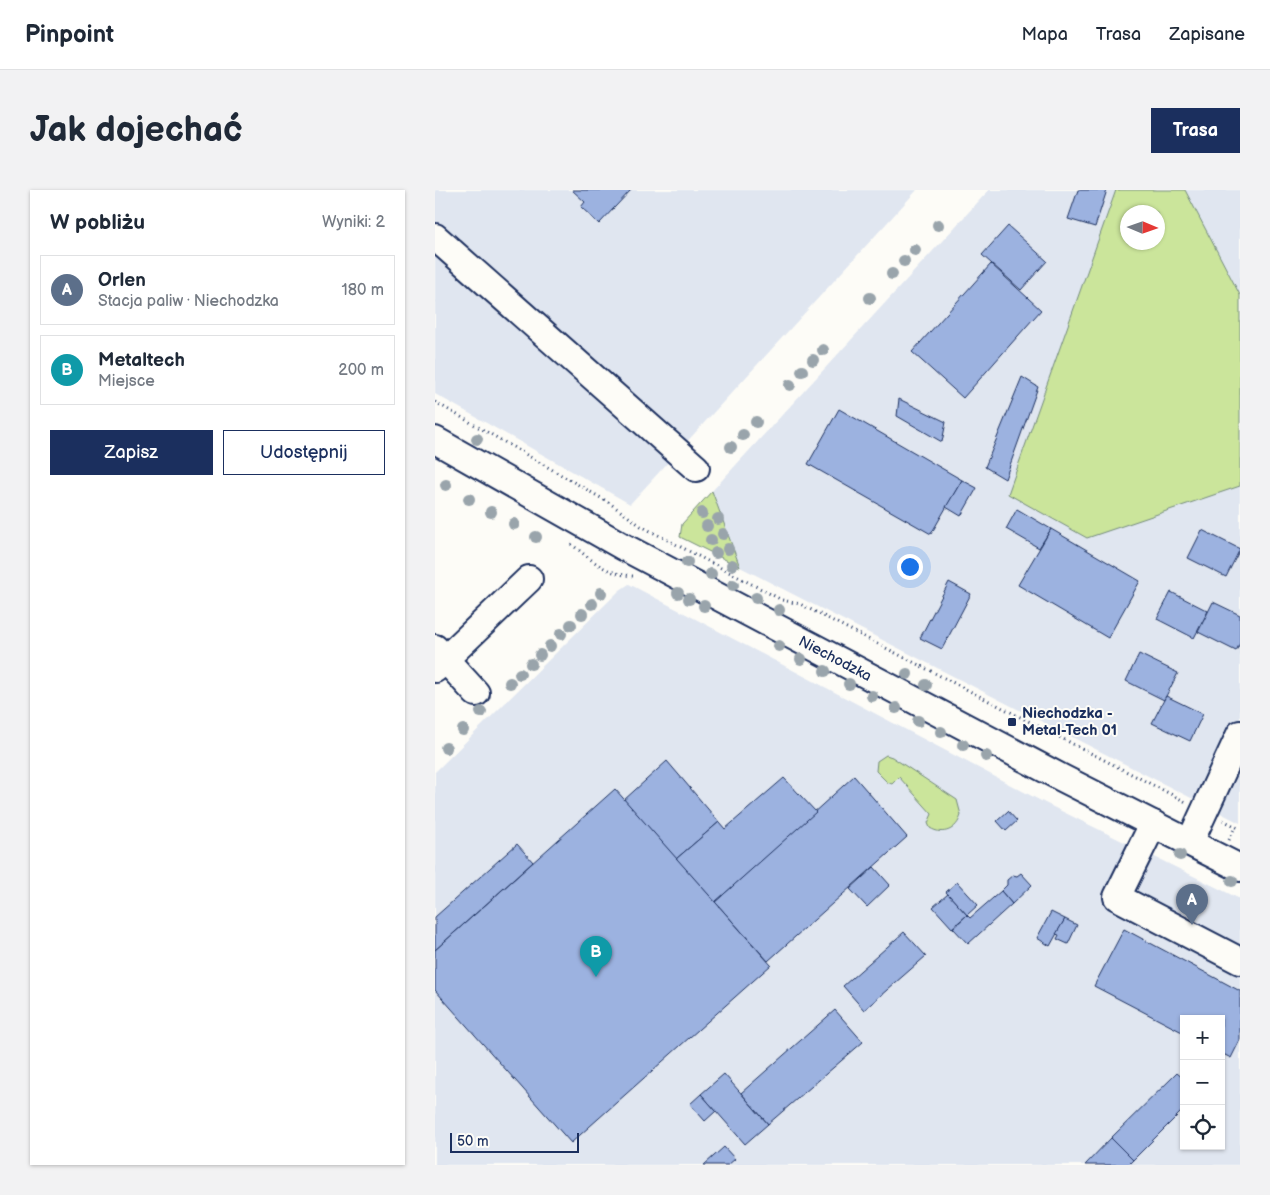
<!DOCTYPE html>
<html lang="pl">
<meta charset="utf-8">
<style>
:root{--surface:#fff;--page:#f2f2f3;--text:#1f2937;--muted:#747a83;--line:#e0e1e3;--accent:#1b2f5e}
body{margin:0;font-family:"Balsamiq Sans",sans-serif;background:var(--page);color:var(--text)}
.controls{position:absolute;right:15px;bottom:15px;display:grid;overflow:hidden;border-radius:0px;box-shadow:0 1px 4px #0004}
.controls button{width:45px;height:45px;display:grid;place-items:center;padding:0;border:0;border-bottom:1px solid var(--line);background:var(--surface);color:var(--text);font:25px sans-serif}
.compass{position:absolute;left:685px;top:15px;width:45px;height:45px;border-radius:50%;background:var(--surface);box-shadow:0 1px 4px #0004;rotate:92deg}
.scale{position:absolute;left:15px;bottom:12px;width:129px;box-sizing:border-box;padding-left:5px;border:2px solid #1b2f5e;border-top:0;font-size:14px;line-height:18px;white-space:nowrap;color:#1b2f5e;-webkit-text-stroke:4px #fdfcf7;paint-order:stroke}
.you{position:absolute;left:474px;top:376px;width:18px;height:18px;margin:-12px;border:4px solid #fff;border-radius:50%;background:#1a73e8;box-shadow:0 0 0 8px #1a73e833}
.badge{display:grid;place-items:center;width:32px;height:32px;border-radius:50%;background:var(--accent);color:#fff;font-size:16px;font-weight:700}
.pin{position:absolute;translate:-50% -41px;filter:drop-shadow(0 1px 2px #0008)}
.pin::after{content:'';position:absolute;top:26px;width:18px;height:15px;background:inherit;clip-path:polygon(0 0,100% 0,50% 100%)}
.list{margin:0;padding:0;list-style:none}
h2{display:flex;justify-content:space-between;align-items:center;height:65px;margin:0;padding:0 20px;font-size:21px}
h2 small{font-size:16px;font-weight:400;color:var(--muted)}
.list li{display:grid;grid-template-columns:32px 1fr auto;gap:15px;align-items:center;box-sizing:border-box;height:70px;margin:0 10px 10px;padding:0 10px;border:1px solid var(--line);border-radius:0px}
.list b{display:block;font-size:19px;white-space:nowrap}
.list p{margin:0;font-size:16px;white-space:nowrap;color:var(--muted)}
.list em{font-size:16px;font-style:normal;color:var(--muted)}
.actions{display:flex;gap:10px;padding:15px 20px}
.actions a{flex:1;padding:11px 0;border:1px solid var(--accent);border-radius:0px;text-align:center;font-size:18px;color:var(--accent)}
.actions .main{background:var(--accent);color:#fff}
.icon{flex:none;width:28px;height:28px;fill:none;stroke:currentColor;stroke-width:2;stroke-linecap:round;stroke-linejoin:round}
.map{position:relative;flex:none;width:805px;height:975px;overflow:hidden;border-radius:0px}
header{display:flex;align-items:center;gap:30px;box-sizing:border-box;height:70px;padding:0 25px;background:var(--surface);border-bottom:1px solid var(--line)}
header strong{font-size:24px}
nav{display:flex;gap:28px;margin-inline-start:auto;font-size:18px}
.intro{display:flex;align-items:center;justify-content:space-between;box-sizing:border-box;height:120px;padding:0 30px}
h1{margin:0;font-size:35px}
.button{padding:12px 22px;border-radius:0px;background:var(--accent);color:#fff;font-size:18px;font-weight:700}
main{display:flex;gap:30px;padding:0 30px}
aside{flex:1;background:var(--surface);border-radius:0px;box-shadow:0 1px 4px #0004}
.map>svg:first-child{display:block}
</style>
<header>
<strong>Pinpoint</strong>
<nav><a>Mapa</a><a>Trasa</a><a>Zapisane</a></nav>
</header>
<div class="intro"><h1>Jak dojechać</h1><a class="button">Trasa</a></div>
<main>
<aside>
<h2>W pobliżu<small>Wyniki: 2</small></h2>
<ul class="list">
<li><span class="badge" style="background:#5c6f8a">A</span><div><b>Orlen</b><p>Stacja paliw · Niechodzka</p></div><em>180 m</em></li>
<li><span class="badge" style="background:#0f9aa8">B</span><div><b>Metaltech</b><p>Miejsce</p></div><em>200 m</em></li>
</ul>
<div class="actions"><a class="main">Zapisz</a><a>Udostępnij</a></div>
</aside>
<div class="map">
<svg width="805" height="975" viewBox="0 0 805 975">
<rect width="100%" height="100%" fill="#fdfcf7"/>
<filter id="ink" filterUnits="userSpaceOnUse"><feTurbulence type="fractalNoise" baseFrequency=".02" numOctaves="2"/><feDisplacementMap in="SourceGraphic" scale="10" xChannelSelector="R" yChannelSelector="G"/><feConvolveMatrix kernelMatrix="1 2 1 2 8 2 1 2 1" color-interpolation-filters="sRGB"/></filter>
<g filter="url(#ink)">
<g fill="#e0e6f0" fill-rule="evenodd">
<polygon points="0,0 482,0 195,314 0,204"/>
<path d="M554 0H805V633L305 377 277 301ZM692 22H722V52H692Z"/>
<path d="M194 394 610 613 805 709V975H0V582L185 400ZM749 829H786V956H749Z"/>
</g>
<g fill="#cbe59b" stroke="#738a7c" fill-rule="evenodd">
<path d="M681 0H750L805 105V296L652 348 573 304ZM692 22H722V52H692Z"/>
<polygon points="277,301 305,377 245,347 247,334"/>
<path d="M451 565 457 567 522 610 526 625C522 640 508 646 495 638L493 633 497 624 464 587 457 594 452 592 441 581 442 571Z"/>
</g>
<g fill="#9cb2e0" stroke="#1b2f5e">
<polygon points="137,0 196,0 164,34 146,17 150,12"/>
<polygon points="643,0 672,0 660,37 633,29"/>
<polygon points="573,36 612,71 586,100 547,65"/>
<polygon points="556,74 606,120 528,208 477,162"/>
<polygon points="587,187 603,197 570,289 550,277"/>
<polygon points="464,209 511,232 507,252 462,226"/>
<polygon points="404,219 527,290 496,344 373,274"/>
<polygon points="527,290 542,298 526,326 511,317"/>
<polygon points="582,319 616,339 604,358 571,339"/>
<polygon points="616,339 705,391 673,448 583,395"/>
<polygon points="767,340 805,359 791,387 753,368"/>
<polygon points="514,392 536,404 507,459 485,448"/>
<polygon points="736,402 773,421 759,448 722,429"/>
<polygon points="778,412 805,425 805,453 801,461 763,442"/>
<polygon points="704,464 743,483 729,510 691,491"/>
<polygon points="731,506 768,524 755,551 717,533"/>
<polygon points="232,571 284,632 241,669 189,610"/>
<polygon points="419,586 472,647 333,771 280,712"/>
<polygon points="349,588 381,622 280,712 241,669 284,632 290,639"/>
<polygon points="180,599 336,775 136,953 0,800 0,760"/>
<polygon points="573,621 582,631 571,641 562,631"/>
<polygon points="82,654 98,672 0,760 0,727"/>
<polygon points="439,677 455,695 432,717 415,699"/>
<polygon points="586,683 597,695 577,714 566,701 572,695 572,690 578,685 582,686"/>
<polygon points="522,692 543,715 532,725 511,702"/>
<polygon points="566,701 577,714 533,754 518,738 532,725 535,728"/>
<polygon points="513,704 532,725 517,738 498,717"/>
<polygon points="616,722 630,729 615,756 602,748"/>
<polygon points="630,729 642,735 633,754 622,749 624,745 621,744"/>
<polygon points="689,739 805,801 805,850 796,868 786,863 786,829 749,829 749,843 659,796"/>
<polygon points="469,742 491,766 429,820 408,796"/>
<polygon points="400,820 428,852 333,934 306,903"/>
<polygon points="742,883 749,889 749,919 698,970 676,948"/>
<polygon points="289,884 333,934 310,954 266,904"/>
<polygon points="266,904 281,921 270,931 255,914"/>
<polygon points="676,948 698,970 693,975 650,975"/>
<polygon points="289,957 300,969 293,975 269,975"/>
</g>
<g fill="none" stroke-linecap="round" stroke-linejoin="round">
<defs>
<g id="minor">
<polyline points="0,47 261,278"/>
<path id="s1" d="M0 250 187 356 627 588 805 678"/>
<polyline points="0,458 41,503"/>
<polyline points="0,479 94,389"/>
<polyline points="718,634 682,707 805,771"/>
<polyline points="755,652 805,544"/>
</g>
</defs>
<use href="#minor" stroke="#1b2f5e" stroke-width="30"/>
<g stroke="#1b2f5e" stroke-width="3" stroke-dasharray="1 4" stroke-linecap="butt">
<polyline points="0,212 173,312 206,336 347,410 365,414 751,612"/>
<path d="M136 354C157 370 170 384 198 386"/>
<polyline points="788,630 805,639"/>
<polyline points="794,650 800,637"/>
</g>
<use href="#minor" stroke="#fdfcf7" stroke-width="26"/>
</g>
<g fill="#99a4ab">
<circle cx="503" cy="35" r="6"/>
<circle cx="480" cy="60" r="6"/>
<circle cx="469" cy="71" r="6"/>
<circle cx="457" cy="84" r="6"/>
<circle cx="435" cy="108" r="6"/>
<circle cx="388" cy="160" r="6"/>
<circle cx="378" cy="170" r="6"/>
<circle cx="367" cy="181" r="6"/>
<circle cx="355" cy="195" r="6"/>
<circle cx="321" cy="232" r="6"/>
<circle cx="308" cy="245" r="6"/>
<circle cx="42" cy="249" r="6"/>
<circle cx="296" cy="257" r="6"/>
<circle cx="11" cy="295" r="6"/>
<circle cx="34" cy="309" r="6"/>
<circle cx="56" cy="322" r="6"/>
<circle cx="267" cy="323" r="6"/>
<circle cx="283" cy="329" r="6"/>
<circle cx="79" cy="334" r="6"/>
<circle cx="272" cy="336" r="6"/>
<circle cx="288" cy="344" r="6"/>
<circle cx="101" cy="347" r="6"/>
<circle cx="276" cy="350" r="6"/>
<circle cx="293" cy="359" r="6"/>
<circle cx="281" cy="363" r="6"/>
<circle cx="252" cy="372" r="6"/>
<circle cx="297" cy="375" r="6"/>
<circle cx="276" cy="384" r="6"/>
<circle cx="298" cy="395" r="6"/>
<circle cx="166" cy="403" r="6"/>
<circle cx="243" cy="403" r="6"/>
<circle cx="321" cy="408" r="6"/>
<circle cx="254" cy="409" r="6"/>
<circle cx="157" cy="414" r="6"/>
<circle cx="269" cy="416" r="6"/>
<circle cx="344" cy="420" r="6"/>
<circle cx="147" cy="424" r="6"/>
<circle cx="136" cy="435" r="6"/>
<circle cx="126" cy="444" r="6"/>
<circle cx="115" cy="456" r="6"/>
<circle cx="344" cy="456" r="6"/>
<circle cx="105" cy="465" r="6"/>
<circle cx="366" cy="469" r="6"/>
<circle cx="96" cy="474" r="6"/>
<circle cx="390" cy="481" r="6"/>
<circle cx="85" cy="484" r="6"/>
<circle cx="472" cy="484" r="6"/>
<circle cx="75" cy="493" r="6"/>
<circle cx="414" cy="494" r="6"/>
<circle cx="491" cy="495" r="6"/>
<circle cx="437" cy="506" r="6"/>
<circle cx="461" cy="518" r="6"/>
<circle cx="46" cy="522" r="6"/>
<circle cx="483" cy="531" r="6"/>
<circle cx="28" cy="540" r="6"/>
<circle cx="506" cy="542" r="6"/>
<circle cx="528" cy="555" r="6"/>
<circle cx="11" cy="558" r="6"/>
<circle cx="551" cy="566" r="6"/>
<circle cx="745" cy="665" r="6"/>
<circle cx="797" cy="691" r="6"/>
</g>
</g>
<rect fill="#1b2f5e" stroke="#fdfcf7" stroke-width="2" x="572" y="527" width="10" height="10" rx="2.5"/>
<g text-anchor="middle" stroke-width="4" stroke-linejoin="round" paint-order="stroke">
<g font-size="15" fill="#1b2f5e" stroke="#fdfcf7">
<text dy="5" stroke="none"><textPath href="#s1" startOffset="456">Niechodzka</textPath></text>
</g>
<g font-size="15" font-weight="bold" fill="#1b2f5e" stroke="#fdfcf7" text-anchor="start">
<text x="587" y="528">Niechodzka -<tspan x="587" dy="17">Metal-Tech 01</tspan></text>
</g>
</g>
</svg>
<div class="controls">
<button>+</button>
<button>−</button>
<button><svg class="icon" aria-label="locate" viewBox="0 0 24 24"><circle cx="12" cy="12" r="6"/><path d="M12 2v4M12 18v4M2 12h4M18 12h4"/></svg></button>
</div>
<svg class="compass" viewBox="-18 -18 36 36"><path d="M0-13l5 13h-10z" fill="#e53935"/><path d="M0 13l5-13h-10z" fill="#747a83"/></svg>
<div class="scale">50 m</div>
<div class="you"></div>
<div class="pin badge" style="left:757px;top:735px;background:#5c6f8a">A</div>
<div class="pin badge" style="left:161px;top:787px;background:#0f9aa8">B</div>
</div>
</main>
